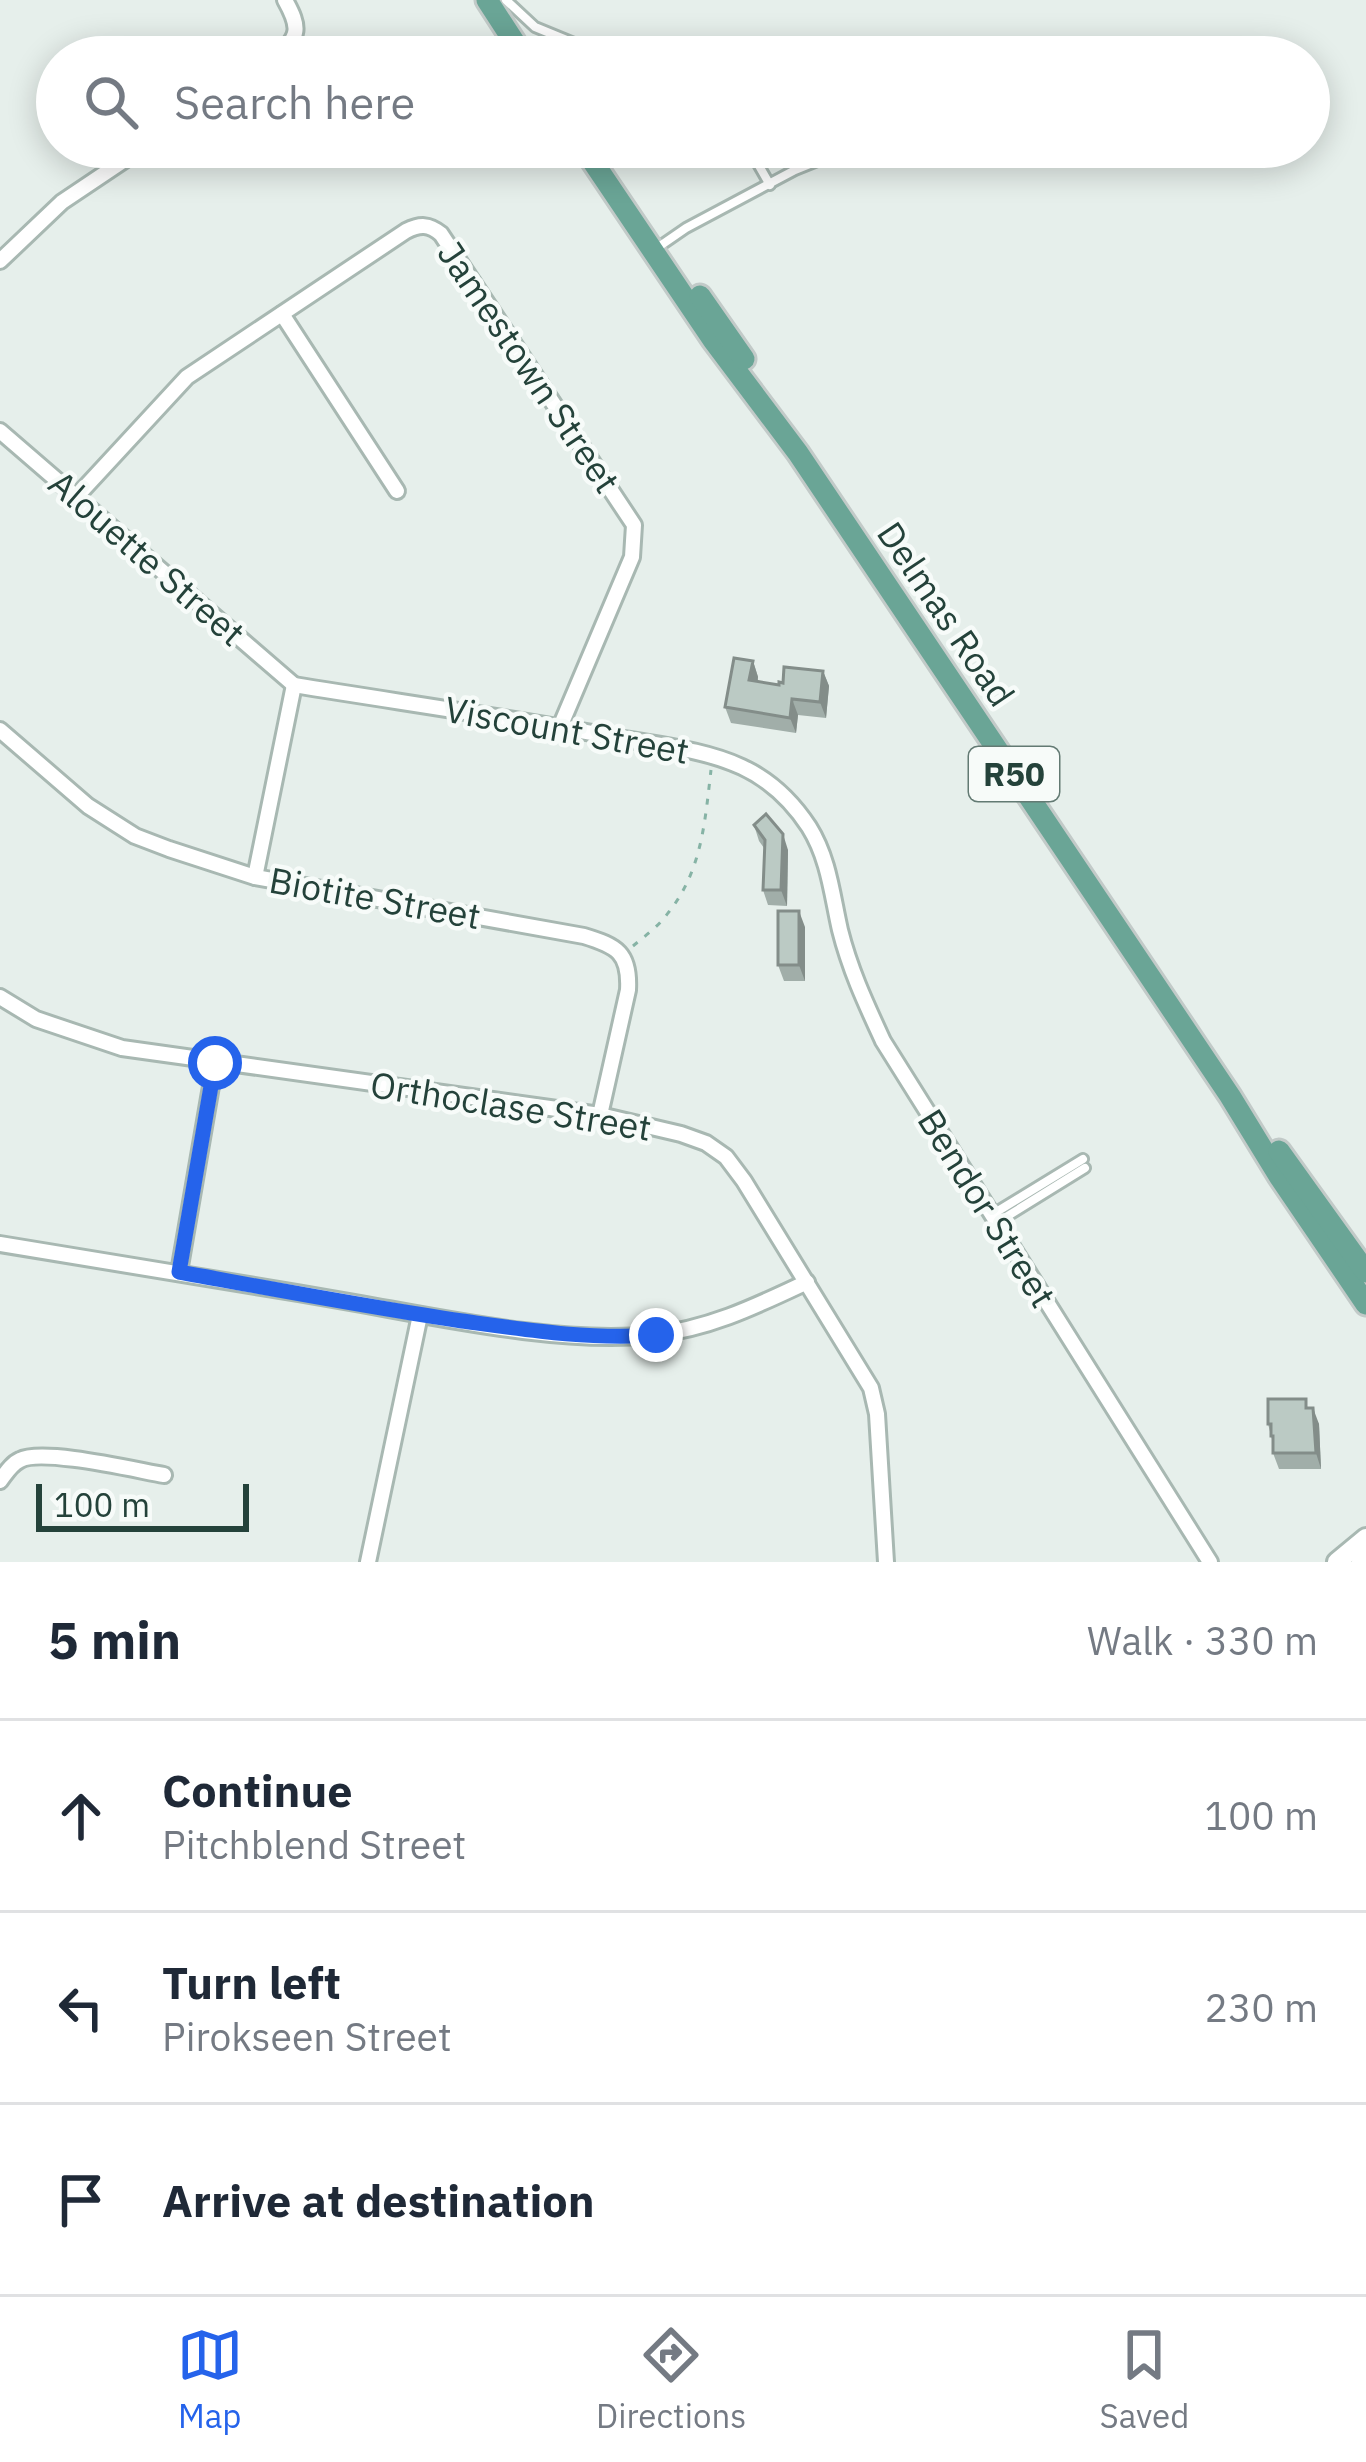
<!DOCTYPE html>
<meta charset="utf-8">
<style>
:root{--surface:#fff;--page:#f2f2f3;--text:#1f2937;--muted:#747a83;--line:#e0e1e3;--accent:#2563eb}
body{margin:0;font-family:"IBM Plex Sans",sans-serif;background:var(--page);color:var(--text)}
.scale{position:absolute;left:36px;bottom:30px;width:213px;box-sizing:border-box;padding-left:12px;border:6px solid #24423a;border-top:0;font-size:33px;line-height:42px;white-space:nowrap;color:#24423a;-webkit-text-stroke:9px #f7fbf9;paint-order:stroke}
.stop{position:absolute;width:36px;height:36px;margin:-27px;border:9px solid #2563eb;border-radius:50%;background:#fff}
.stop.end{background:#2563eb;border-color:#fff;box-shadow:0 3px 12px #0008}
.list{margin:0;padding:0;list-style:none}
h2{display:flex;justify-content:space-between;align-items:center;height:156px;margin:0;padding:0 48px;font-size:51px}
h2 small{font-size:39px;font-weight:400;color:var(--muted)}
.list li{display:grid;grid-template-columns:78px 1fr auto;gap:36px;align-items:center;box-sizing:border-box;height:192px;padding:0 48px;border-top:3px solid var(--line)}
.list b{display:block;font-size:45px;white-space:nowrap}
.list p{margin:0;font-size:39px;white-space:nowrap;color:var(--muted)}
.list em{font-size:39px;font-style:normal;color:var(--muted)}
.icon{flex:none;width:66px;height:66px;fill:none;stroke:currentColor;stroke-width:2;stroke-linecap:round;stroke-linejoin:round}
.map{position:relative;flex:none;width:1366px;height:1562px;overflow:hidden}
.search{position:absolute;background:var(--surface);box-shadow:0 6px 30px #0003;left:36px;right:36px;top:36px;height:132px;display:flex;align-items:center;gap:30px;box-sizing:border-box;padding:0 42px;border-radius:66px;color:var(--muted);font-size:45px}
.sheet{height:732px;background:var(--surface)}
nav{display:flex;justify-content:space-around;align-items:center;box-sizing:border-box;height:168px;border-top:3px solid var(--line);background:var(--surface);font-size:33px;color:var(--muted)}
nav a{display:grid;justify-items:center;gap:6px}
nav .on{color:var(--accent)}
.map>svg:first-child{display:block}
</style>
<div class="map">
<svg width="1366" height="1562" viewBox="0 0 1366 1562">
<rect width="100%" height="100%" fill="#e6efeb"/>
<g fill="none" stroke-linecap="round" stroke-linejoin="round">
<defs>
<g id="service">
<polyline points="506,0 535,27 608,57"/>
<polyline points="737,147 754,157 770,185"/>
<polyline points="657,248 686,228 795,170 852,147"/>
<polyline points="993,1214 1083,1159"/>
<polyline points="998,1222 1085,1168"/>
</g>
<g id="minor">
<path d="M275 57C301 37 300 27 285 0"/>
<polyline points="0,261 62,202 144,147"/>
<polyline points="282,314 397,491"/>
<polyline points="0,431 294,685"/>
<path d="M77 496 187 377 406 231C420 224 429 224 441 234L634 525 632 557 560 727"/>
<path d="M294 685C399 702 504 717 609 736 653 745 701 748 742 767 770 780 792 801 809 827 829 859 832 895 840 930 850 970 866 1004 883 1041L1210 1562"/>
<path d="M0 730 88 806 135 836 169 849 255 877 584 936C617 946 630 953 628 990L600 1115"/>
<polyline points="255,877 294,685"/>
<polyline points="0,997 36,1019 122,1048 600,1115 681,1134 706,1143 726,1157 744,1181 871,1388 877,1414 886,1562"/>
<path d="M0 1244C121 1263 241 1283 361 1304 450 1320 564 1344 652 1335 709 1329 756 1306 807 1282"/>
<polyline points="179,1272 215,1063"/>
<path d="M0 1481C6 1473 11 1464 20 1460 42 1448 135 1470 164 1475"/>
<polyline points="368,1562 420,1315"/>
</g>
<g id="tertiary">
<polyline points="1337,1562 1366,1538"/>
<polyline points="1361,1562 1366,1558"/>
</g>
<g id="primary">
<polyline points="487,0 524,57"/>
<polyline points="583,147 713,340 798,453 1230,1096 1279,1176 1366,1304"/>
<polyline points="700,296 744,359"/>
<polyline points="1279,1151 1366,1272"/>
</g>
</defs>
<use href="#service" stroke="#a8b8b2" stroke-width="14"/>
<use href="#minor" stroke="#a8b8b2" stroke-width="20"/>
<use href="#tertiary" stroke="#a8b8b2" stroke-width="24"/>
<use href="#primary" stroke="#c2cac8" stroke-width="27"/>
<path stroke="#86b3a5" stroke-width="3" stroke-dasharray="6 9" stroke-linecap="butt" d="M633 946C645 936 659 926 668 913 702 871 705 821 711 770"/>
<use href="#service" stroke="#fff" stroke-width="8"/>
<use href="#minor" stroke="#fff" stroke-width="14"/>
<use href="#tertiary" stroke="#fff" stroke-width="18"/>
<use href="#primary" stroke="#6aa596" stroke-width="21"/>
</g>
<g fill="#a1aea9">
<polygon points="753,661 758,677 758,681 779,685 823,671 829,686 826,718 798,715 796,733 731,723 725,707"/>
<polygon points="754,825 788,850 787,906 768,905 763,890 764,848 759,841"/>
<polygon points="805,927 805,981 784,981 778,965"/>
<polygon points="1309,1408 1319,1424 1321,1469 1279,1469 1273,1453 1273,1443 1268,1424"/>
</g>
<g fill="#838d89">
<polygon points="753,661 758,677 755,695 749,680"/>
<polygon points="823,671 829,686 826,718 820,702"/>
<polygon points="792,699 798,715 796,733 790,718"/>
<polygon points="783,834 788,850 787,906 781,890"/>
<polygon points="799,911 805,927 805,981 799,965"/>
<polygon points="1313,1408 1319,1424 1321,1469 1316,1453"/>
</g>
<g fill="#bbcac4" stroke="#838d89" stroke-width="3">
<polygon points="639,39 657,42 654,57 636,57"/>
<polygon points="734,658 753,661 749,680 779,685 779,682 783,683 784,667 823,671 820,702 792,699 790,718 725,707"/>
<polygon points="766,814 783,834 781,890 763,890 765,840 754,825"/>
<rect x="778" y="911" width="21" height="54"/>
<polygon points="1268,1399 1306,1399 1306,1408 1313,1408 1316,1453 1273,1453 1273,1436 1271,1436 1271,1424 1268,1424"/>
</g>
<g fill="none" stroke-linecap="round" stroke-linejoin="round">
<path stroke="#2563eb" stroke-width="15" d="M215 1063 179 1272C273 1289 368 1307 462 1321 527 1330 591 1340 656 1335"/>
</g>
<g text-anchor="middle" stroke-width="9" stroke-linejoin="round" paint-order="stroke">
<rect fill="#f7fbf9" stroke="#637a73" stroke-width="3" x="969" y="747" width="90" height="54" rx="9"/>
<g font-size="33" font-weight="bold" fill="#24423a">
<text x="1014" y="786">R50</text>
</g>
<g font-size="36" fill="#24423a" stroke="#f7fbf9">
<text transform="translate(529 367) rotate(56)" y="13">Jamestown Street</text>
<text transform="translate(147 558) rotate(41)" y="13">Alouette Street</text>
<text transform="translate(946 614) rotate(56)" y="13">Delmas Road</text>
<text transform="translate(567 730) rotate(10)" y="13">Viscount Street</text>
<text transform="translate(375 898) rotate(10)" y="13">Biotite Street</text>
<text transform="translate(511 1106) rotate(9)" y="13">Orthoclase Street</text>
<text transform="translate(987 1208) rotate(58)" y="13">Bendor Street</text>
</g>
</g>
</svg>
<div class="scale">100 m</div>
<div class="stop" style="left:215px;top:1063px"></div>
<div class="stop end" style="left:656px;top:1335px"></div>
<div class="search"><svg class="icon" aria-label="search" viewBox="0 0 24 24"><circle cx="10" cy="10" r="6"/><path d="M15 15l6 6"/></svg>Search here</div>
</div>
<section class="sheet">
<h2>5 min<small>Walk · 330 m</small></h2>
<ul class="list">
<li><svg class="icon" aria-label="ahead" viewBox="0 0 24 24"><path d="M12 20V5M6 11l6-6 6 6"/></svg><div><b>Continue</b><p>Pitchblend Street</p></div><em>100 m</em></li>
<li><svg class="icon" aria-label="left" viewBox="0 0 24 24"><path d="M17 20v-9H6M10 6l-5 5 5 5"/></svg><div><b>Turn left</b><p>Pirokseen Street</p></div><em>230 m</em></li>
<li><svg class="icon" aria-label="arrive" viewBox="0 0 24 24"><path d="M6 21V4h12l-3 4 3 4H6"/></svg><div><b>Arrive at destination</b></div></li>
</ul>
</section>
<nav>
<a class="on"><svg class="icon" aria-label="map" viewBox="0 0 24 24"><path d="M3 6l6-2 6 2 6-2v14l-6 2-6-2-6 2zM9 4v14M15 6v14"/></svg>Map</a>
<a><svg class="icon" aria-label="directions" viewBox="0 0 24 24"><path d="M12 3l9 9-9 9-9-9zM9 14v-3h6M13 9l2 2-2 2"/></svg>Directions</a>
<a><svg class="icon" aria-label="saved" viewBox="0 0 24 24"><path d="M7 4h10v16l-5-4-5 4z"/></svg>Saved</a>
</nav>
